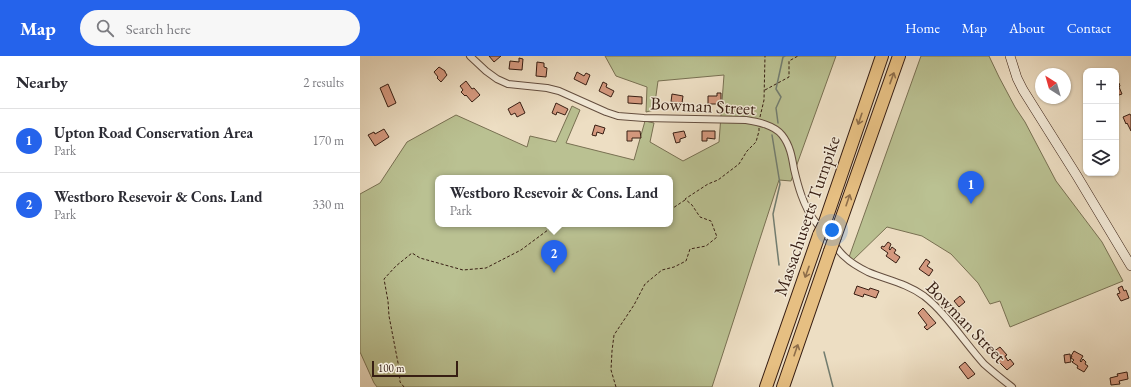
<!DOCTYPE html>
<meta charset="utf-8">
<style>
:root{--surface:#fff;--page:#f7f7f7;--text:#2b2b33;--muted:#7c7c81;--line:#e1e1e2;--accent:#2563eb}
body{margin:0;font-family:"EB Garamond",serif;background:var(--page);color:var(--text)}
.controls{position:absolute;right:12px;top:12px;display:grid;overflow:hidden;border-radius:8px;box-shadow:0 1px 3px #0004}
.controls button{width:36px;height:36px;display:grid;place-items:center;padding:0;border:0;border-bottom:1px solid var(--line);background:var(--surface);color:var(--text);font:20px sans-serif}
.compass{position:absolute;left:675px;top:12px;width:36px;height:36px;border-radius:50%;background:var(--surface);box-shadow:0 1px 3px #0004;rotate:323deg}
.scale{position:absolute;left:12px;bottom:10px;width:86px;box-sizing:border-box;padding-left:4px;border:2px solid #371e13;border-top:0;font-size:11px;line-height:14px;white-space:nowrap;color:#371e13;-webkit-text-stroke:3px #f3ead8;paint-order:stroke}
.you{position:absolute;left:472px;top:174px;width:14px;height:14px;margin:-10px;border:3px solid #fff;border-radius:50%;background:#1a73e8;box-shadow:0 0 0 6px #1a73e833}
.badge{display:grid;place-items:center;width:26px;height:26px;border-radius:50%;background:var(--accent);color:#fff;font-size:13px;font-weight:700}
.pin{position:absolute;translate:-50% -33px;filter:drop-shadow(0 1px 2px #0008)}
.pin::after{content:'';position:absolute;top:21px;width:14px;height:12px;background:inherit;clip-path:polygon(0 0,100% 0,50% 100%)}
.popup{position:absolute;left:75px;top:119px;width:238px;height:52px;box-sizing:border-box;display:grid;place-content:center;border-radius:8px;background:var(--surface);filter:drop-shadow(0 1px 3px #0005);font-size:13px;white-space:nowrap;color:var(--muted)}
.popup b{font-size:15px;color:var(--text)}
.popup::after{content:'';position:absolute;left:50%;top:100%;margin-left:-8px;border:8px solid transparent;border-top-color:var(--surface)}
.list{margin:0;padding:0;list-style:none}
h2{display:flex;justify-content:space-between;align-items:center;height:52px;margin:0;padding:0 16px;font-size:17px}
h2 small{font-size:13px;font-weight:400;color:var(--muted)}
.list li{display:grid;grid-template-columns:26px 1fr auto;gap:12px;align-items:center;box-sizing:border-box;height:64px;padding:0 16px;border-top:1px solid var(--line)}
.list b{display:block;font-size:15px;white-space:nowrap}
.list p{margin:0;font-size:13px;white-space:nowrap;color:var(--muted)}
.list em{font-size:13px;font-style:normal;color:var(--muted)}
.icon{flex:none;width:22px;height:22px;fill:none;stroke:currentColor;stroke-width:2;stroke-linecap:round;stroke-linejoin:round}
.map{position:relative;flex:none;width:771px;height:331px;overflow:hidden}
header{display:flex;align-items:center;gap:24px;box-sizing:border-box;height:56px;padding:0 20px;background:var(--accent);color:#fff}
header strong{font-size:19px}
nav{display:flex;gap:22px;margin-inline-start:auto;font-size:14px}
.search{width:280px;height:36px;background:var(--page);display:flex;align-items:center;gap:10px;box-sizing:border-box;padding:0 14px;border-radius:22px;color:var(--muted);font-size:15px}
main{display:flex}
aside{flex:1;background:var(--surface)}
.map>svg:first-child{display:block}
</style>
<header>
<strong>Map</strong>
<div class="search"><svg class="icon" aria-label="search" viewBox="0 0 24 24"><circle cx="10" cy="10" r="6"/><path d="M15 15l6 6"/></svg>Search here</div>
<nav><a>Home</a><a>Map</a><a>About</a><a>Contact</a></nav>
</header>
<main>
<aside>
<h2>Nearby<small>2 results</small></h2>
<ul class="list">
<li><span class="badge">1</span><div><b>Upton Road Conservation Area</b><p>Park</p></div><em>170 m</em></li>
<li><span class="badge">2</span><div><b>Westboro Resevoir &amp; Cons. Land</b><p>Park</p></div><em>330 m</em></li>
</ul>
</aside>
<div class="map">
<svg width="771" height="331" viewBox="0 0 771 331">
<rect width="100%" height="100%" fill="#eddec3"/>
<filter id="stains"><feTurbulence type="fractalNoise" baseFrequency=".005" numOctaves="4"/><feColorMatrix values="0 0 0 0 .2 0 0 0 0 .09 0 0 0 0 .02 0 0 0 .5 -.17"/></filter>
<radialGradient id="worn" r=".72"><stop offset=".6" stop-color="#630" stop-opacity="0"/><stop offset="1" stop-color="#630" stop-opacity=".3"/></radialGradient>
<g fill="#bac192" stroke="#787052" fill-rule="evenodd">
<path d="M245 0H476L431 125 419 124 352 331H17L14 327 0 296V138L20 127 47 86 96 59 167 91 170 80 196 86 212 50 220 54 206 87 274 104 285 65 294 67 290 86 323 105 359 86 364 19 298 25 294 54 286 56 287 31 256 20ZM78 122H310V168H78Z"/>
<polygon points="561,0 629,0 639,21 655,51 665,66 696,125 742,186 763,225 650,271 640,245 630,248 618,227 591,198 562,180 527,171 492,205 488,204"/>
</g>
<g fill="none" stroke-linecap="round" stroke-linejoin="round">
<g stroke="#727d70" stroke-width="1.5">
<polyline points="418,67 416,52 421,41 416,33 423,1 425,0"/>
<polyline points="412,79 420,128 413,158 419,209"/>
<polyline points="464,296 473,331"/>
</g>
</g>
<g fill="#d5997f" stroke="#371e13">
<polygon points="129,0 141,0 134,6"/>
<polygon points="159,2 163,3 162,14 149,13 150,5 159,6"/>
<polygon points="177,6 184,7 184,11 187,12 186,21 176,20"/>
<polygon points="79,11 85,15 85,16 87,19 81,26 77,22 78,21 74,16"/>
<polygon points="217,16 224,20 226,17 230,19 226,29 214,23"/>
<polygon points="106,25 112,33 114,32 120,39 112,46 106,39 105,40 101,36 103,34 100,30"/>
<polygon points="756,25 757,28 759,27 760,30 759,31 762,38 756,40"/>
<polygon points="243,26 247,28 246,31 254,35 251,41 239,35"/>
<polygon points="28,28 36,47 28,51 20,32"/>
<polygon points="357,37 361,37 361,48 348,48 348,40 357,40"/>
<polygon points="312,38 323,40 322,47 311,46"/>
<polygon points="268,40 282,41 282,48 268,47"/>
<polygon points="160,46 165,57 157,61 155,57 151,59 148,53"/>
<polygon points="196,47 208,53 205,59 197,56 196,59 192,57"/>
<polygon points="770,58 771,60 771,75 767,67 766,68 763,61"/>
<polygon points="235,69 245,72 243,78 237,76 236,80 232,79"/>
<polygon points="24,73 29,81 15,90 8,79 14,76 15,78"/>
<polygon points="267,75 280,75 281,82 272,82 272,85 267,85"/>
<polygon points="324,75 326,81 320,83 320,86 316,87 313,77"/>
<polygon points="342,75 355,75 355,83 347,82 347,85 342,85"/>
<polygon points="528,186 531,188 529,193 530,194 532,191 536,194 534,197 540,201 536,207 526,200 528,197 521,192 522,190 524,191"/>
<polygon points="566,203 570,206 567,210 573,214 569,220 559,213"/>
<polygon points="497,230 509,234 510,232 519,235 516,242 504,238 503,241 494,238"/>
<polygon points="762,230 764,235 766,234 769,242 761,245 757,238 760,237 758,232"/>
<polygon points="600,240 605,246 599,251 594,245"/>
<polygon points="563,252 576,267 567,274 564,271 567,269 558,257"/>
<polygon points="640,291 647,299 645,300 648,305 650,303 654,308 647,314 635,302 637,301 633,296"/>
<polygon points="714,295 723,300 720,305 721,306 723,303 726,306 725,308 728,310 724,316 717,312 718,310 712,306 714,304 711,302 712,300 711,300"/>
<polygon points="710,298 711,306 705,307 704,299"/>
<polygon points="605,306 615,318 608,323 599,311"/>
<polygon points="767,316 768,323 759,325 760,328 751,329 750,322 758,320 757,318"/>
</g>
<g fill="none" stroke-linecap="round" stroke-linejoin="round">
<defs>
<path id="minor" d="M110 0 126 15 137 23 148 28 187 32 199 35 246 56 258 60 284 62 386 64C398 66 414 69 422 79 430 89 432 101 434 113 438 130 443 149 454 164 460 172 467 180 473 187 477 192 480 197 485 201 491 207 500 212 508 216 527 224 546 227 564 240 586 257 605 287 624 308 633 316 643 324 652 331"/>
<polyline id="secondary" points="650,0 657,22 663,34 717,120 771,210"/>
<g id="motorway">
<polyline points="464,169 522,0"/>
<polyline points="475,181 539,0"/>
<polyline points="406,331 459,179"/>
<polyline points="423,331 470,195"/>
</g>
</defs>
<use href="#minor" stroke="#644e3f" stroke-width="8"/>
<use href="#secondary" stroke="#371e13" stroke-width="10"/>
<use href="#motorway" stroke="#371e13" stroke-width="14"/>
<g stroke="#371e13" stroke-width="1" stroke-dasharray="3 2" stroke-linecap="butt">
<polyline points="405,34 429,21 429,5 438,0"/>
<polyline points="400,61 404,44 405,0"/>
<polyline points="310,154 325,144"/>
<polyline points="267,168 268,169 282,168"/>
<polyline points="44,331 40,326 39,312 29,260 28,245 24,223 36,210 52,197 60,202 103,214 126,212 161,194 196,168"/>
<polyline points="256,331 251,314 252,295 254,279 274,249 285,228 302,214 314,211 326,205 330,193 346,190 357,181 351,165 340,161 332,149 325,143 348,128 358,124 379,108 387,95 396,86 399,75 399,72"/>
</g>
<use href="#minor" stroke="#f3ead8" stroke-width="6"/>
<use href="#secondary" stroke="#f3ead8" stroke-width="9"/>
<use href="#motorway" stroke="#e6bf82" stroke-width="12"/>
<defs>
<g id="motorway-bridge">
<polyline points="459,179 464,169"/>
<polyline points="470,195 475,181"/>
</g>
</defs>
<use href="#motorway-bridge" stroke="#371e13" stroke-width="14" stroke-linecap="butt"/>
<use href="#motorway-bridge" stroke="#e6bf82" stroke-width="12"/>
</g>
<defs><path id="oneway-shaft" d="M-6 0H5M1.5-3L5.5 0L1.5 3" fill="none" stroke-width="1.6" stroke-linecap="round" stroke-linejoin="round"/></defs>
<g stroke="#8e6e4a">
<use href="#oneway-shaft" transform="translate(532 22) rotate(-70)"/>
<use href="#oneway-shaft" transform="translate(500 63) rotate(109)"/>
<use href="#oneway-shaft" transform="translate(488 144) rotate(-71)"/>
<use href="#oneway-shaft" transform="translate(447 216) rotate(110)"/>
<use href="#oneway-shaft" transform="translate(436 294) rotate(-71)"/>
</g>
<g text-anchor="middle" stroke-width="3" stroke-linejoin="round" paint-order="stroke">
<g font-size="18" fill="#371e13" stroke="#f3ead8">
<text transform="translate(343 50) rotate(3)" y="6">Bowman Street</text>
<text transform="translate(447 160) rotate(-71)" y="6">Massachusetts Turnpike</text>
<text transform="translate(606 266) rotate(46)" y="6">Bowman Street</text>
</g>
</g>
<rect width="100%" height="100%" filter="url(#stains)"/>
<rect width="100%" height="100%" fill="url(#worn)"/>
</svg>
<div class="controls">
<button>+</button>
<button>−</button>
<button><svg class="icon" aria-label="layers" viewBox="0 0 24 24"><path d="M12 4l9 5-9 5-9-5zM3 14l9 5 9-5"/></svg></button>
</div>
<svg class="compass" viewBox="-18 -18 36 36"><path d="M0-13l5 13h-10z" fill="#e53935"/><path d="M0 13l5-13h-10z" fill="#7c7c81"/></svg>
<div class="scale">100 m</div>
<div class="you"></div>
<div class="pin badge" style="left:611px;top:148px">1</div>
<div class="pin badge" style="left:194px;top:217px">2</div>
<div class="popup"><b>Westboro Resevoir &amp; Cons. Land</b>Park</div>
</div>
</main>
